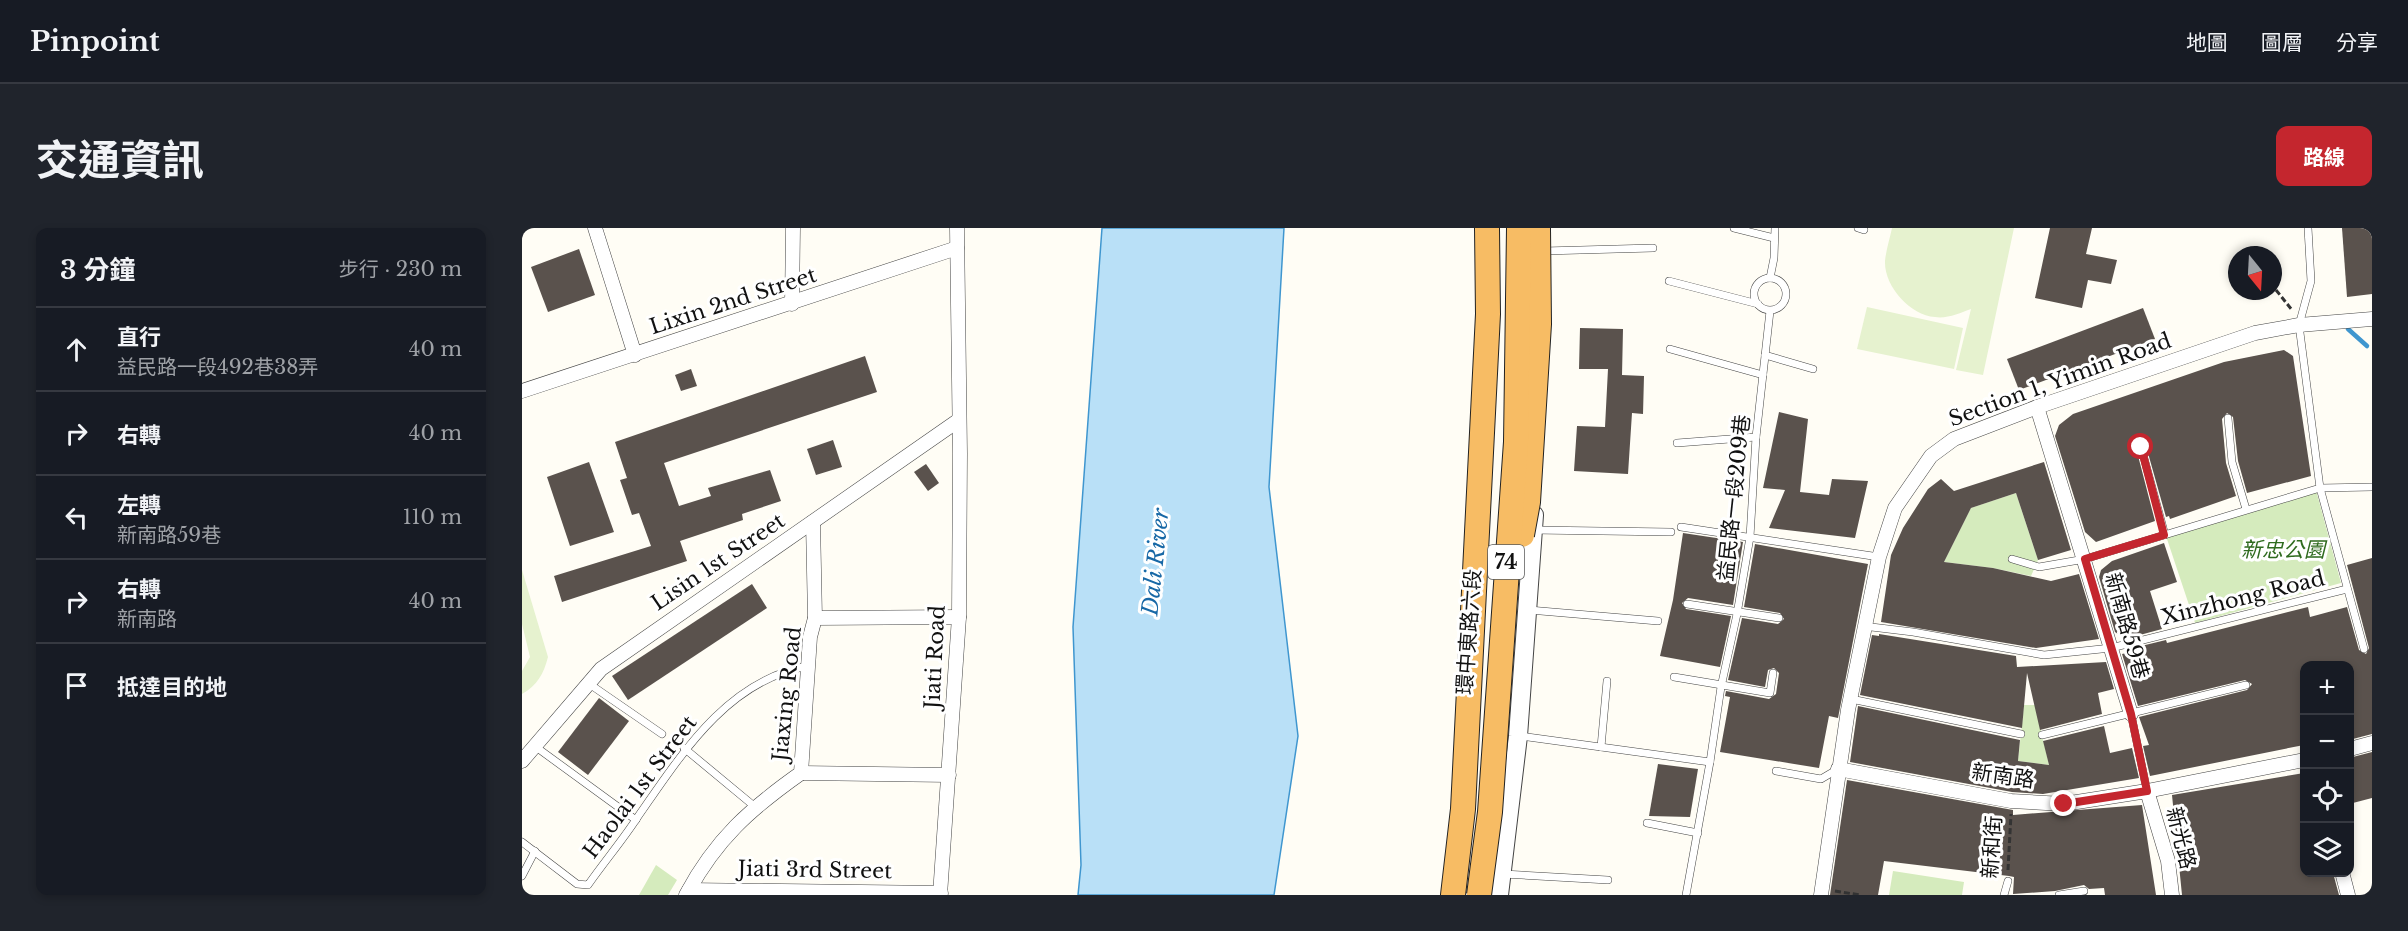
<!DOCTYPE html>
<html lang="zh-TW">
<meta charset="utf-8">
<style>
:root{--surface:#171b24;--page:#20242c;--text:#f1f3f6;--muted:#9ea1a6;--line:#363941;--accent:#c4262e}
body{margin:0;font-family:"Libre Baskerville","Noto Sans TC",serif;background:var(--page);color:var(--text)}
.controls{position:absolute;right:18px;bottom:18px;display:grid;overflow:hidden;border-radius:12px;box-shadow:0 3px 9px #0003}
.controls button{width:54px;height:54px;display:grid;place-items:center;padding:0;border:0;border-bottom:2px solid var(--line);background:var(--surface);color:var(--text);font:30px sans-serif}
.compass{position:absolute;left:1706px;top:18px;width:54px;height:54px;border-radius:50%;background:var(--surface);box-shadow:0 3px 9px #0003;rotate:162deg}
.stop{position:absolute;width:18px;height:18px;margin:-14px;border:4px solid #c4262e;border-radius:50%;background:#fff}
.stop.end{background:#c4262e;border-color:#fff;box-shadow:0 2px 6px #0008}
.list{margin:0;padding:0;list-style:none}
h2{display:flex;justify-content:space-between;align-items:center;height:78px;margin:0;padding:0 24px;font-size:26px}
h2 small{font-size:20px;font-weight:400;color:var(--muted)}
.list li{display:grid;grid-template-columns:39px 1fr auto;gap:18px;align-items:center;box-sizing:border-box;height:84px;padding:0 24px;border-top:2px solid var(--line)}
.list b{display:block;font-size:22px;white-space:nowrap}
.list p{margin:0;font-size:20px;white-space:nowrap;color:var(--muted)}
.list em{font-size:20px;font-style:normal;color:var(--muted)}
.icon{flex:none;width:33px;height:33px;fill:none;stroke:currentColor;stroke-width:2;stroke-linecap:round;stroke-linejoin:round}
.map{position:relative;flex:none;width:1850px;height:667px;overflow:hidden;border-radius:12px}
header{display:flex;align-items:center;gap:36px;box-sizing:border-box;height:84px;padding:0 30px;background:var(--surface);border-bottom:2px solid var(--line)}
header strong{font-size:28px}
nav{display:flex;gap:33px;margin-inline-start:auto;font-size:21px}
.intro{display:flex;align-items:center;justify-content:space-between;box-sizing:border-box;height:144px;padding:0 36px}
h1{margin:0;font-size:42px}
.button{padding:15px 27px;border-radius:12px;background:var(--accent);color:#fff;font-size:21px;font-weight:700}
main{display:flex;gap:36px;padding:0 36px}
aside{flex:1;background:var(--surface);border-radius:12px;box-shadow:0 3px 9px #0003}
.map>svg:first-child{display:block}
</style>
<header>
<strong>Pinpoint</strong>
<nav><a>地圖</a><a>圖層</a><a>分享</a></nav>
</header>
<div class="intro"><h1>交通資訊</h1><a class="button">路線</a></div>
<main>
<aside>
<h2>3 分鐘<small>步行 · 230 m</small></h2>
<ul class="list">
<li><svg class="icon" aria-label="ahead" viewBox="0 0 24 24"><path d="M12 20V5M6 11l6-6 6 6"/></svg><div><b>直行</b><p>益民路一段492巷38弄</p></div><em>40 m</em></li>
<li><svg class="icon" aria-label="right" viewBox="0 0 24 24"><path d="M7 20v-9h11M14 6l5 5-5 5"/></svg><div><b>右轉</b></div><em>40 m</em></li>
<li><svg class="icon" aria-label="left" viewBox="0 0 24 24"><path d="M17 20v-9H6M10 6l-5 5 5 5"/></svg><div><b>左轉</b><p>新南路59巷</p></div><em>110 m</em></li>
<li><svg class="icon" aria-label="right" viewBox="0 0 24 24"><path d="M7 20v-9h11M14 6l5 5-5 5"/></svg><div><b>右轉</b><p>新南路</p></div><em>40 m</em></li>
<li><svg class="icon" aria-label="arrive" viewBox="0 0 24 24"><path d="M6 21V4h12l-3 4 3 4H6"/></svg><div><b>抵達目的地</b></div></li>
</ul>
</aside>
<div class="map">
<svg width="1850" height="667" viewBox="0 0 1850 667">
<rect width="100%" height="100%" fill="#fffdf5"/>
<g fill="#d5ebbd">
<polygon points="1794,262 1819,355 1673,395 1644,308"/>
<polygon points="1494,265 1516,332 1509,348 1471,340 1422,334 1449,280"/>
<polygon points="1502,477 1513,477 1527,537 1496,533"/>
<polygon points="134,637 155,652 146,667 117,667"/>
<polygon points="1371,643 1442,654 1440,667 1367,667"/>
</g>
<g fill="#e6f2cf">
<path d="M1370 0H1492L1461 147 1434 142 1449 81C1438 85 1425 91 1413 89 1388 87 1362 58 1363 33 1364 22 1368 10 1370 0Z"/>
<polygon points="1345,79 1441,100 1432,141 1335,121"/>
<path d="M0 342 26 429C22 445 15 458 0 466V443L8 429 0 396Z"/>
</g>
<polygon fill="#b9e0f7" stroke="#3f96cf" stroke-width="1.5" points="580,0 762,0 747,259 776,508 752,667 556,667 559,637 551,399"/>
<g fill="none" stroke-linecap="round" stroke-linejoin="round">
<polyline stroke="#3f96cf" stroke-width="4.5" points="1826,101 1845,118"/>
</g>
<g fill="#5a524d">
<polygon points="1528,0 1570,0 1564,26 1595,32 1589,56 1566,52 1560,80 1513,70"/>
<polygon points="1820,0 1850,0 1850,66 1825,69"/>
<polygon points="57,21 73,67 26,84 9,39"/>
<polygon points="1621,80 1633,111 1497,162 1485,131"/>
<polygon points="1058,100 1101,101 1100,147 1122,148 1121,186 1110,185 1106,246 1052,243 1055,198 1083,199 1086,141 1057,141"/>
<polygon points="1762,122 1771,128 1789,248 1725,265 1716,233 1711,189 1705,185 1700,191 1704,235 1714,268 1648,291 1647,288 1644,289 1624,218 1618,213 1614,220 1633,293 1574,314 1563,304 1533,208 1537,197 1551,186 1702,134"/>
<polygon points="343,128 355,164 142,235 157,278 189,268 186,260 248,242 259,273 220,286 221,292 158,313 165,333 40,374 32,348 129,318 117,285 110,287 98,252 105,250 93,214"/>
<polygon points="169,141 175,158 159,163 153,147"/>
<polygon points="1257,184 1286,191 1278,264 1307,267 1310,251 1346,253 1333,310 1247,300 1263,262 1241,260"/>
<polygon points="311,212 320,239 294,247 285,221"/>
<polygon points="67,234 92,304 48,318 25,249"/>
<polygon points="1522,234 1549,322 1516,332 1494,265 1449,280 1422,334 1471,340 1529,353 1557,346 1577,411 1514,420 1359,394 1369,327 1381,300 1406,261 1419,251 1432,263"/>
<polygon points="404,236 417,255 406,263 392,244"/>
<polygon points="1161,305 1221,314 1211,377 1166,370 1160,375 1164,381 1209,388 1198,439 1138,428 1151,372"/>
<polygon points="1642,315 1655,354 1628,363 1640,401 1603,411 1593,404 1577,349 1579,342 1590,333"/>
<polygon points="1233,316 1346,336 1316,490 1307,488 1297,540 1198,524 1208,469 1203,468 1204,463 1247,471 1254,466 1257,445 1252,440 1246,442 1243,459 1206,452 1220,390 1256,396 1262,391 1258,385 1222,379"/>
<polygon points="1850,330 1850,506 1827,512 1827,438 1782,438 1782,517 1628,548 1621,518 1627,517 1617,489 1725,462 1730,456 1723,452 1616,478 1600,426 1618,422 1615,419 1644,412 1645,415 1786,379 1788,389 1825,379 1837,422 1844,426 1847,420 1825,337"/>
<polygon points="230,356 245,380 106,472 90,448"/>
<polygon points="1357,406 1494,428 1495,439 1584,434 1592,461 1576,465 1580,486 1518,502 1505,445 1500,500 1338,467 1350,407 1357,408"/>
<polygon points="77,470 107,493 66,547 36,524"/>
<polygon points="1336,478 1498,512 1496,533 1527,537 1521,513 1582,498 1588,525 1610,520 1617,550 1521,566 1490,564 1328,534"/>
<polygon points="1850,524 1850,570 1827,576 1827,530"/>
<polygon points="1136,536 1176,541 1168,589 1127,588"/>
<polygon points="1782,545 1782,645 1811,645 1817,667 1660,667 1650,567"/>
<polygon points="1325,552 1491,582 1491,587 1620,577 1634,667 1583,667 1582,660 1567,661 1562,657 1533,663 1491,666 1492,649 1487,648 1362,633 1356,667 1308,667"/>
</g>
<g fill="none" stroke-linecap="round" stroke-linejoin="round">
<defs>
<g id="service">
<polyline points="1212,0 1252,10"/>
<polyline points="1336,0 1342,2"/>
<polyline points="1786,0 1789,53 1777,97 1798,260 1842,421"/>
<polyline points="1022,23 1131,20"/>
<polyline points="1248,50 1252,30 1253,0"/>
<circle cx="1248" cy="66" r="16"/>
<polyline points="1147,53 1236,76"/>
<polyline points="1148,121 1241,147"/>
<polyline points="1243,127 1291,141"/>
<polyline points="1706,190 1710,234 1724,281"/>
<polyline points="1155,215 1234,209"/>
<polyline points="1619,219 1643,307"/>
<polyline points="1159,299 1357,329"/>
<polyline points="1012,302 1149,304"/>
<polyline points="1490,331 1517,339 1563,331 1798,260 1850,259"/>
<polyline points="1165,376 1257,390"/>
<polyline points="1007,382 1136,393"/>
<polyline points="1341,398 1391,404 1522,427 1589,420 1825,361"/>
<polyline points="1152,449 1248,465 1251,445"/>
<polyline points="66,455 140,506"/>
<polyline points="1329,471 1499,506"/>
<polyline points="1609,486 1625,563"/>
<polyline points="1520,507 1724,457"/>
<polyline points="998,508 1188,534"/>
<polyline points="14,519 114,592"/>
<polyline points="1079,519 1085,453"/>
<polyline points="162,520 232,578"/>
<polyline points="1254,543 1299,551 1316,541"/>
<polyline points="1125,595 1176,605"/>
<path d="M0 614 55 656 66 657C82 634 100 613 115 590 159 527 205 452 286 438"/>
<polyline points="981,646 1086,652"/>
<polyline points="0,648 13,623"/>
<polyline points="1164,667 1188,534 1199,459 1215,386 1228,309 1234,209 1248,83"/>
<polyline points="1482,667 1486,653"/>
<polyline points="1537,667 1562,663"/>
</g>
<g id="minor">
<polyline points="73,0 113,127"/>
<polyline points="270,76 271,0"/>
<polyline points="0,163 435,20"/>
<polyline points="1515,179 1609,486"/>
<polyline points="293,390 437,389"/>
<polyline points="1828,521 1850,515"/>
<polyline points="0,533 79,441 437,192"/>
<polyline points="1316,541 1489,573 1542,576 1625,563 1782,532"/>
<polyline points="279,545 427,547"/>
<polyline points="1625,563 1646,633 1650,667"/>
<polyline points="1820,644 1826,667"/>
<polyline points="167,662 419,665"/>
<path d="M164 667C194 611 228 581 279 545L288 409 293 390 291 294"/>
<polyline points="418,667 437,389 438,225 435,0"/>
<polyline points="1299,667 1326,482 1357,329 1373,280 1409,228 1432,211 1515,179 1733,105 1777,97 1850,91"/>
</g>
<polyline id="tertiary" points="977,667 996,508 1012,287"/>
<polyline id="trunk" points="931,667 941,581 966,86 965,0"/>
</defs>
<use href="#service" stroke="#444" stroke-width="8"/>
<use href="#minor" stroke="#444" stroke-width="15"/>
<use href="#tertiary" stroke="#444" stroke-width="20"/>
<use href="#trunk" stroke="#222" stroke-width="26"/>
<g stroke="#333" stroke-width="3" stroke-dasharray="6 3" stroke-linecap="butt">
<polyline points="1754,62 1770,82"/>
<polyline points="1486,642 1489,586"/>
<polyline points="1313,663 1338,667"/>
</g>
<use href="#service" stroke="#fff" stroke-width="7"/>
<use href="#minor" stroke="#fff" stroke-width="14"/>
<use href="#tertiary" stroke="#fff" stroke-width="18"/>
<use href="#trunk" stroke="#f7bc64" stroke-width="24"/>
<defs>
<g id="trunk-bridge">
<polyline points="1000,307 1006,274 1017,96 1016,0"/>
<polyline points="957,667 968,584 994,214 997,0"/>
</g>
</defs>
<use href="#trunk-bridge" stroke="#222" stroke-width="26" stroke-linecap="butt"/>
<use href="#trunk-bridge" stroke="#f7bc64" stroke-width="24"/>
</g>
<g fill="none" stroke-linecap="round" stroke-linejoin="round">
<polyline stroke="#c4262e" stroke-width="8" points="1542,576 1625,563 1609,486 1563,331 1642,307 1619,219"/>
</g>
<g text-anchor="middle" stroke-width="6" stroke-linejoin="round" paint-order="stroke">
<rect fill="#fff" stroke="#585858" stroke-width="1.5" x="966" y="317" width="36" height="34" rx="4.5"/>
<g font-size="20" font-weight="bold" fill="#111">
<text x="984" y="341">74</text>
</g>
<g font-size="21" fill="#111" stroke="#fff">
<text transform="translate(211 73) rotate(-18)" y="7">Lixin 2nd Street</text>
<text transform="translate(1538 152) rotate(-20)" y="7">Section 1, Yimin Road</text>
<text transform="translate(1212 270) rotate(-84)" y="7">益民路一段209巷</text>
<text transform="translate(196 334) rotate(-34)" y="7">Lisin 1st Street</text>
<text transform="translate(1721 370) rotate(-14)" y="7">Xinzhong Road</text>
<text transform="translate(1605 398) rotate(74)" y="7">新南路59巷</text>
<text transform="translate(947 404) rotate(-86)" y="7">環中東路六段</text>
<text transform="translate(413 429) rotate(-87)" y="7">Jiati Road</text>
<text transform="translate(265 466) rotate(-84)" y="7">Jiaxing Road</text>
<text transform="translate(1481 548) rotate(8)" y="7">新南路</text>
<text transform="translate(118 559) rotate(-53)" y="7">Haolai 1st Street</text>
<text transform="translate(1659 610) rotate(76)" y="7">新光路</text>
<text transform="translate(1470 619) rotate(-86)" y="7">新和街</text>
<text transform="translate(293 642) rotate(1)" y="7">Jiati 3rd Street</text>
</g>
<g font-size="21" font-style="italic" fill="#2f6b1f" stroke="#fff">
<text x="1761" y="329">新忠公園</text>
</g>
<g font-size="22" font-style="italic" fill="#1768a6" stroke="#fff">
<text transform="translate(633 334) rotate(-84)" y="8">Dali River</text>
</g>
</g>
</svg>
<div class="controls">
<button>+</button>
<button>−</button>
<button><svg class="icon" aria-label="locate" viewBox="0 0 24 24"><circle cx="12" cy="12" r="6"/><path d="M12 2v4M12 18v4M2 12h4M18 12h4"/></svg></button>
<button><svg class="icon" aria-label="layers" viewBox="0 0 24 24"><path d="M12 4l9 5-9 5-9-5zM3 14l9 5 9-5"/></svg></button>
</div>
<svg class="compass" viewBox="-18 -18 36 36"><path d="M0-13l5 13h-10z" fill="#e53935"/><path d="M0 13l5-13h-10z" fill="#9ea1a6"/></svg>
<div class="stop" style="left:1619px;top:219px"></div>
<div class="stop end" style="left:1542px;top:576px"></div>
</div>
</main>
